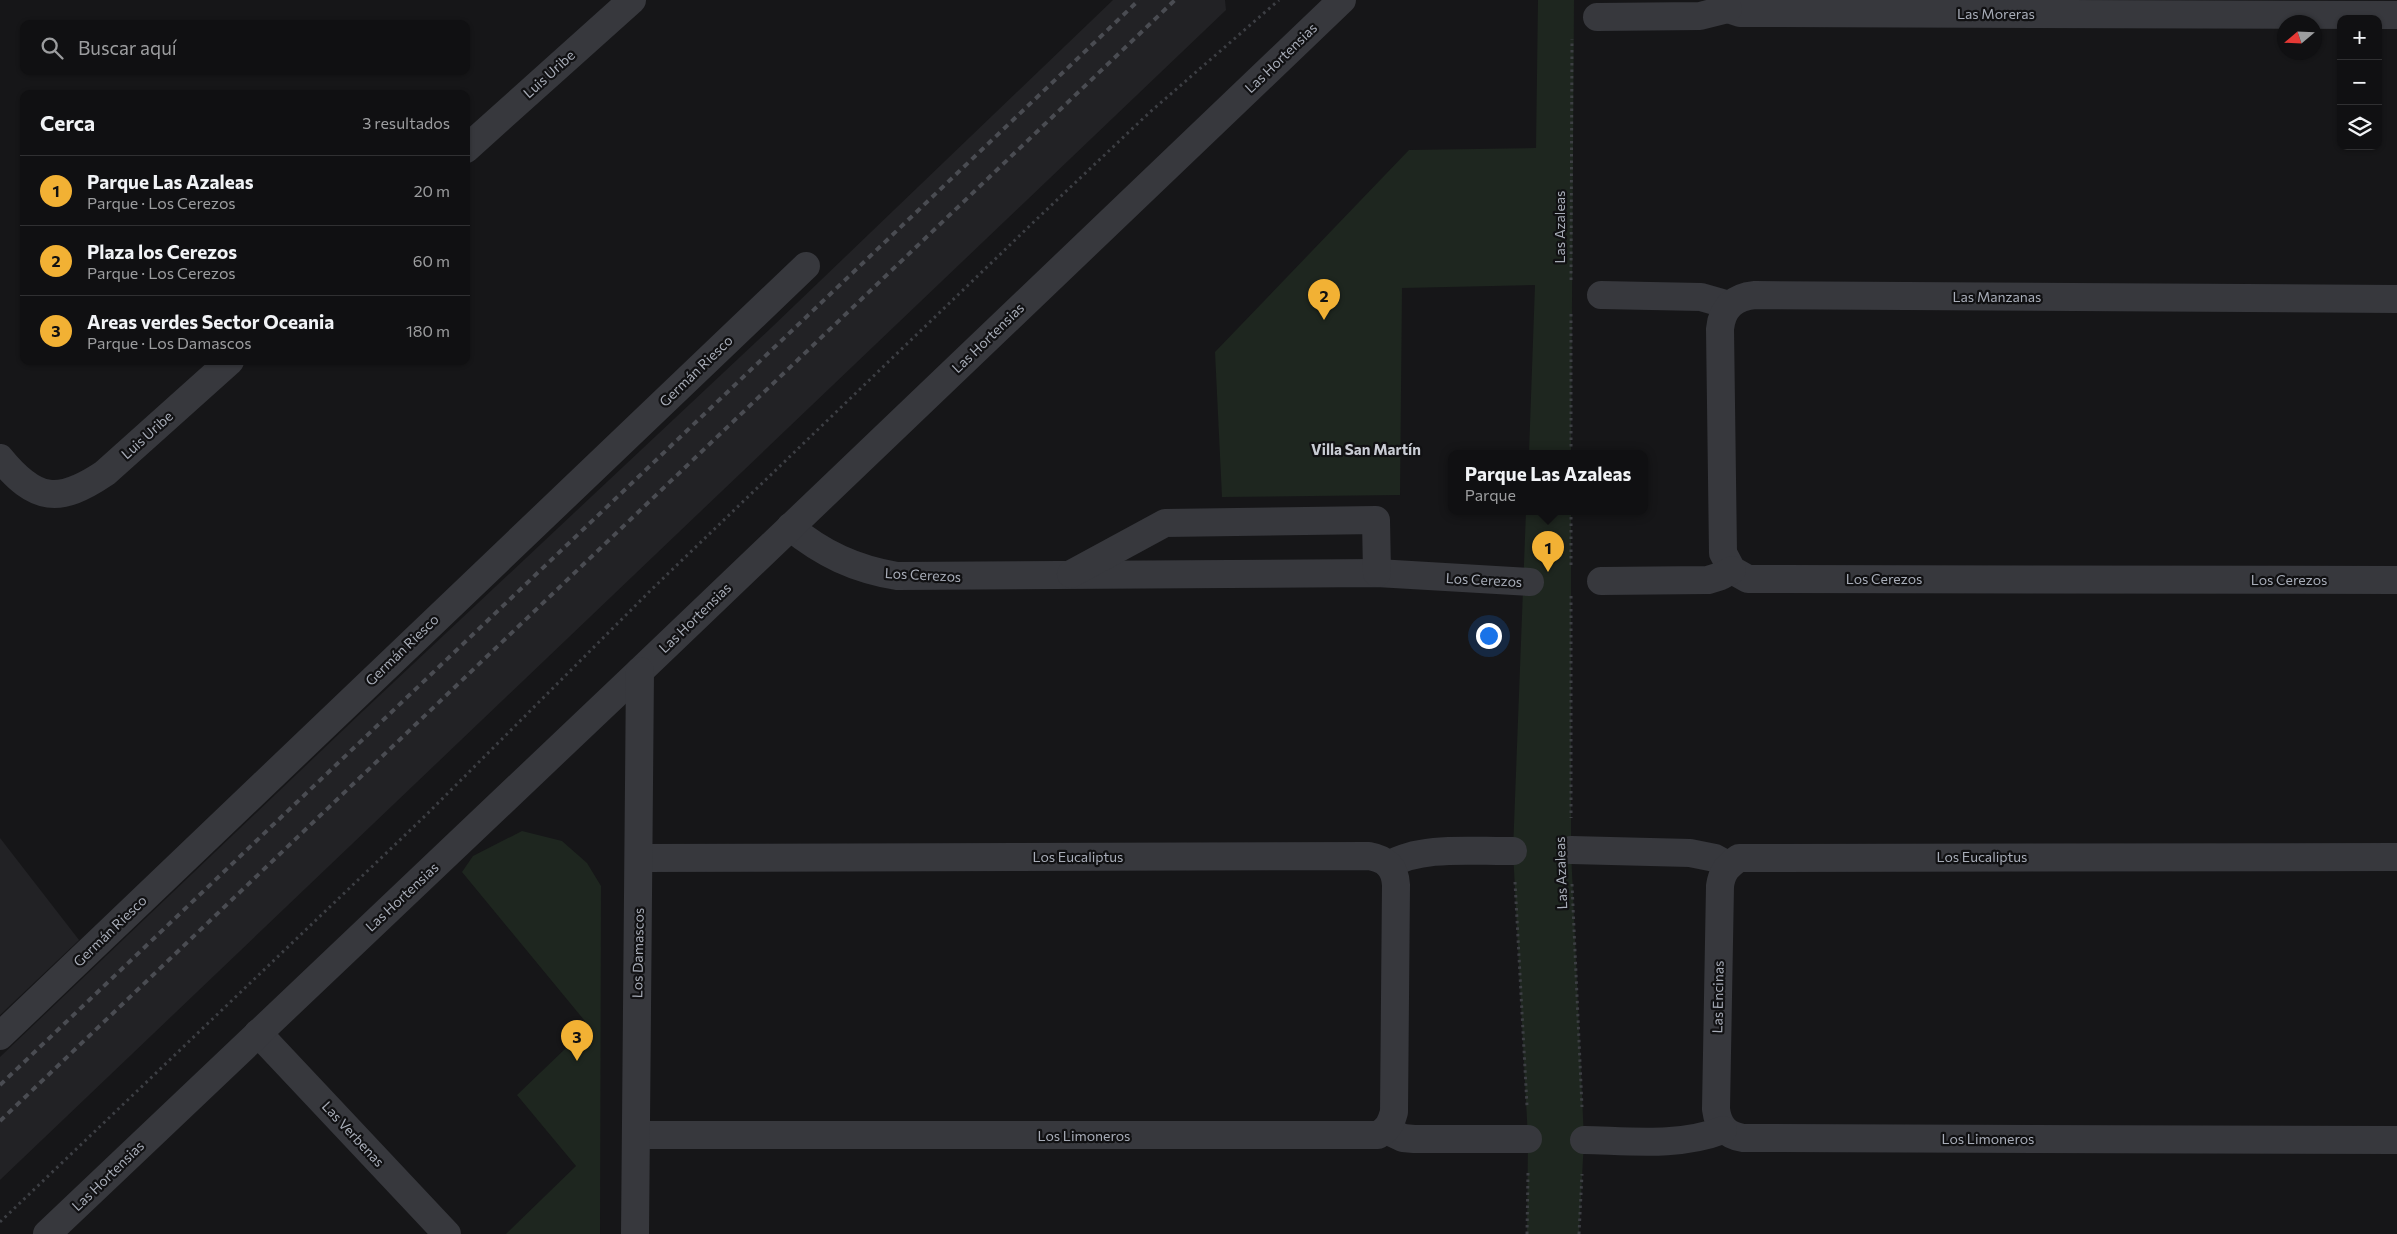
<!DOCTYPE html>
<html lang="es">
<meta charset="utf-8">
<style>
:root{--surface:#101012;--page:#1e1e20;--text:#f1f3f6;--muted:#9c9d9f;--line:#303032;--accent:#f2b134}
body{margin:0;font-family:Commissioner,sans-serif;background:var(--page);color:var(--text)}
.controls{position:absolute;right:15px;top:15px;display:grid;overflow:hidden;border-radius:10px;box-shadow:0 1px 4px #0004}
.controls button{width:45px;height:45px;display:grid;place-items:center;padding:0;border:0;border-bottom:1px solid var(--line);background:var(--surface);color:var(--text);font:25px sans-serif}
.compass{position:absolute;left:2277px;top:15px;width:45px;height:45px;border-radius:50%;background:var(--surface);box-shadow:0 1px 4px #0004;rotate:251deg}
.you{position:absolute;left:1488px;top:635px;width:18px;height:18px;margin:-12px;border:4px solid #fff;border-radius:50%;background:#1a73e8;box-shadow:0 0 0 8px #1a73e833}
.badge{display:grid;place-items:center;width:32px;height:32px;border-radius:50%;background:var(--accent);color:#111;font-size:16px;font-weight:700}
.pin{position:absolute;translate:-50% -41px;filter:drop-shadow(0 1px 2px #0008)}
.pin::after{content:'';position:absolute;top:26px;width:18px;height:15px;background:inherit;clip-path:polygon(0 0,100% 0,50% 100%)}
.popup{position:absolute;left:1448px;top:450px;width:200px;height:65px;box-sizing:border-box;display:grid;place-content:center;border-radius:10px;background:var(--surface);filter:drop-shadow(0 1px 4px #0005);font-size:16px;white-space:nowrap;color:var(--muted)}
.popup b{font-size:19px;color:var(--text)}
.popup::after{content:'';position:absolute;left:50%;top:100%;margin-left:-10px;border:10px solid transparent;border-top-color:var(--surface)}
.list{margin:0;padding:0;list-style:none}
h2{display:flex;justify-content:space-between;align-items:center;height:65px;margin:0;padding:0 20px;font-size:21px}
h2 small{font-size:16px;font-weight:400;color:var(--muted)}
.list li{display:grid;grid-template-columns:32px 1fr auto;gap:15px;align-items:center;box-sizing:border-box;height:70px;padding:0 20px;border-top:1px solid var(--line)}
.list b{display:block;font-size:19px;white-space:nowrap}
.list p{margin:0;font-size:16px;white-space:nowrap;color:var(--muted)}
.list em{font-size:16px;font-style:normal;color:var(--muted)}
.icon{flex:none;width:28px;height:28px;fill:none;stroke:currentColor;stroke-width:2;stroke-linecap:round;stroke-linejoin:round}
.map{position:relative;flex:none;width:2397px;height:1234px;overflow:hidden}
.search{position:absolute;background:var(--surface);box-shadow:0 1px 4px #0004;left:20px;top:20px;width:450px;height:55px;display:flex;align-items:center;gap:12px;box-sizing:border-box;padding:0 18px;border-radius:10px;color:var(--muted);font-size:19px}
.panel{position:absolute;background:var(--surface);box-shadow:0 1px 4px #0004;left:20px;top:90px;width:450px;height:275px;border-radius:10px}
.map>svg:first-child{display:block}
</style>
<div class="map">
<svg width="2397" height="1234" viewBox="0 0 2397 1234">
<rect width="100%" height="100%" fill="#161618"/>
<g fill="#222225">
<polygon points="1113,0 1225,0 1226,10 0,1180 0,1057 362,712 771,328"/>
<polygon points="0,838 79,940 0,1015"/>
</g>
<g fill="#1e261f">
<polygon points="1538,0 1574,0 1571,453 1529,453 1535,285 1402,288 1400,495 1222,497 1215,352 1409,150 1536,148"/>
<polygon points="1526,511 1571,511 1571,850 1584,1140 1579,1234 1527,1234 1528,1139 1513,851"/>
<polygon points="522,831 562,841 587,863 601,886 600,1234 506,1234 576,1166 517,1095 589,1026 462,872 473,856"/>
</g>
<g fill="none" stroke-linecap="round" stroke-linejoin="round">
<g stroke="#3d3f44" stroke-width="3" stroke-dasharray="2.5 4" stroke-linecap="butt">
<polyline points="1571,280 1572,39"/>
<polyline points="1571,453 1571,311"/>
<polyline points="1571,565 1571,511"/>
<polyline points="1571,596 1571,818"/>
<polyline points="1515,882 1527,1106"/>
<polyline points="1572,884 1582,1107"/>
<polyline points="0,1222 426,815 650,591 1041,215 1150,112 1279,0"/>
<polyline points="1527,1234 1528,1172"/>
<polyline points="1579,1234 1582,1174"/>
</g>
<g stroke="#37383d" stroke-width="28">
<polyline points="1724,0 1728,9 1740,13 2397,15"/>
<polyline points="1597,17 1700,16 1728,9"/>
<polyline points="466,149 632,0"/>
<polyline points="1601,295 1701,297 1729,305"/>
<path d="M2397 299 1755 295C1734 297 1722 308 1720 329L1723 553 1732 570 1748 579 2397 580"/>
<path d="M0 458C36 502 59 504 105 473L230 361"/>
<path d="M790 527C823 554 855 569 897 576L1377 573 1530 582"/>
<polyline points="1071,574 1165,523 1376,520 1377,573"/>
<polyline points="1601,581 1708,580 1721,576 1732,570"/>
<polyline points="1571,850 1690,853 1715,858 1728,865"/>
<path d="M2397 857 1739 858C1727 866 1722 872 1720 886L1716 1109C1718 1126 1726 1135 1743 1138L2397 1140"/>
<path d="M1389 865C1421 845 1476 852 1513 851"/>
<polyline points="258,1033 447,1234"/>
<polyline points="0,1036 806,266"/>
<polyline points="1386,1130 1403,1138 1414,1139 1528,1139"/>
<path d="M636 1135H1378C1388 1129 1391 1123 1394 1112L1396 885C1395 867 1386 859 1369 856L639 858"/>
<path d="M1584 1140C1631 1141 1679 1147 1723 1130"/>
<polyline points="47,1234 640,671 1342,0"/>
<polyline points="635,1234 640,671"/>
</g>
<g stroke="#4a4c52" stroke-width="4" stroke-dasharray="6 5" stroke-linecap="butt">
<polyline points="0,1085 1139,0"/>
<polyline points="0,1121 1175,0"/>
</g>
</g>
<g text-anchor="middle" stroke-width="4.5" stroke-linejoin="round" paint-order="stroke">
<g font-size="14" fill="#a8adb8" stroke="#111113">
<text x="1996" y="19">Las Moreras</text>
<text transform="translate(1281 58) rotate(-44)" y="5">Las Hortensias</text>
<text transform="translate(549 74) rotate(-42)" y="5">Luis Uribe</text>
<text transform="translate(1560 227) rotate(-90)" y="5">Las Azaleas</text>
<text x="1997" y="302">Las Manzanas</text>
<text transform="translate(988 338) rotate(-44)" y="5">Las Hortensias</text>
<text transform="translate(696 371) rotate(-44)" y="5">Germán Riesco</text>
<text transform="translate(147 435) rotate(-42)" y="5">Luis Uribe</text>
<text transform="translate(923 575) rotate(3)" y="5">Los Cerezos</text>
<text x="1884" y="584">Los Cerezos</text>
<text transform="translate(1484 580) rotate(3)" y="5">Los Cerezos</text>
<text x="2289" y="585">Los Cerezos</text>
<text transform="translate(695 618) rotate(-44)" y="5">Las Hortensias</text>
<text transform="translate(402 650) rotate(-44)" y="5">Germán Riesco</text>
<text x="1078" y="862">Los Eucaliptus</text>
<text x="1982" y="862">Los Eucaliptus</text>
<text transform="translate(1561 873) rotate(-92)" y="5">Las Azaleas</text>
<text transform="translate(402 897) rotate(-43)" y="5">Las Hortensias</text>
<text transform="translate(110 931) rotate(-44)" y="5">Germán Riesco</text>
<text transform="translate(638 953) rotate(-89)" y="5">Los Damascos</text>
<text transform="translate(1718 997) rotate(-89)" y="5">Las Encinas</text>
<text transform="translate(353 1134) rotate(47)" y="5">Las Verbenas</text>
<text x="1084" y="1141">Los Limoneros</text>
<text x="1988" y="1144">Los Limoneros</text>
<text transform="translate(108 1176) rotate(-44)" y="5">Las Hortensias</text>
</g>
<g font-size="15" font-weight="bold" fill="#c9ccd4" stroke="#111113">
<text x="1366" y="455">Villa San Martín</text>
</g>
</g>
</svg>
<div class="controls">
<button>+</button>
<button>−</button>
<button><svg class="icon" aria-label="layers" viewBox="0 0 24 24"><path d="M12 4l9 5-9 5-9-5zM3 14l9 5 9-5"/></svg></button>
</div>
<svg class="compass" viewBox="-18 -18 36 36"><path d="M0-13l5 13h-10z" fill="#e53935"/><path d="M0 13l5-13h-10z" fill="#9c9d9f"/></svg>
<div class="you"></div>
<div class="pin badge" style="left:1548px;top:572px">1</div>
<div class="popup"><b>Parque Las Azaleas</b>Parque</div>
<div class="pin badge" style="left:1324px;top:320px">2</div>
<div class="pin badge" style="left:577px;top:1061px">3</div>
<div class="search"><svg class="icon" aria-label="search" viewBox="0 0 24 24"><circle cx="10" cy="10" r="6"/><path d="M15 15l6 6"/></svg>Buscar aquí</div>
<section class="panel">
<h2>Cerca<small>3 resultados</small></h2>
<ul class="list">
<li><span class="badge">1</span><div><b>Parque Las Azaleas</b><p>Parque · Los Cerezos</p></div><em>20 m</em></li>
<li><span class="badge">2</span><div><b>Plaza los Cerezos</b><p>Parque · Los Cerezos</p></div><em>60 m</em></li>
<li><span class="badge">3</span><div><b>Areas verdes Sector Oceania</b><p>Parque · Los Damascos</p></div><em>180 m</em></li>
</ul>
</section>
</div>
